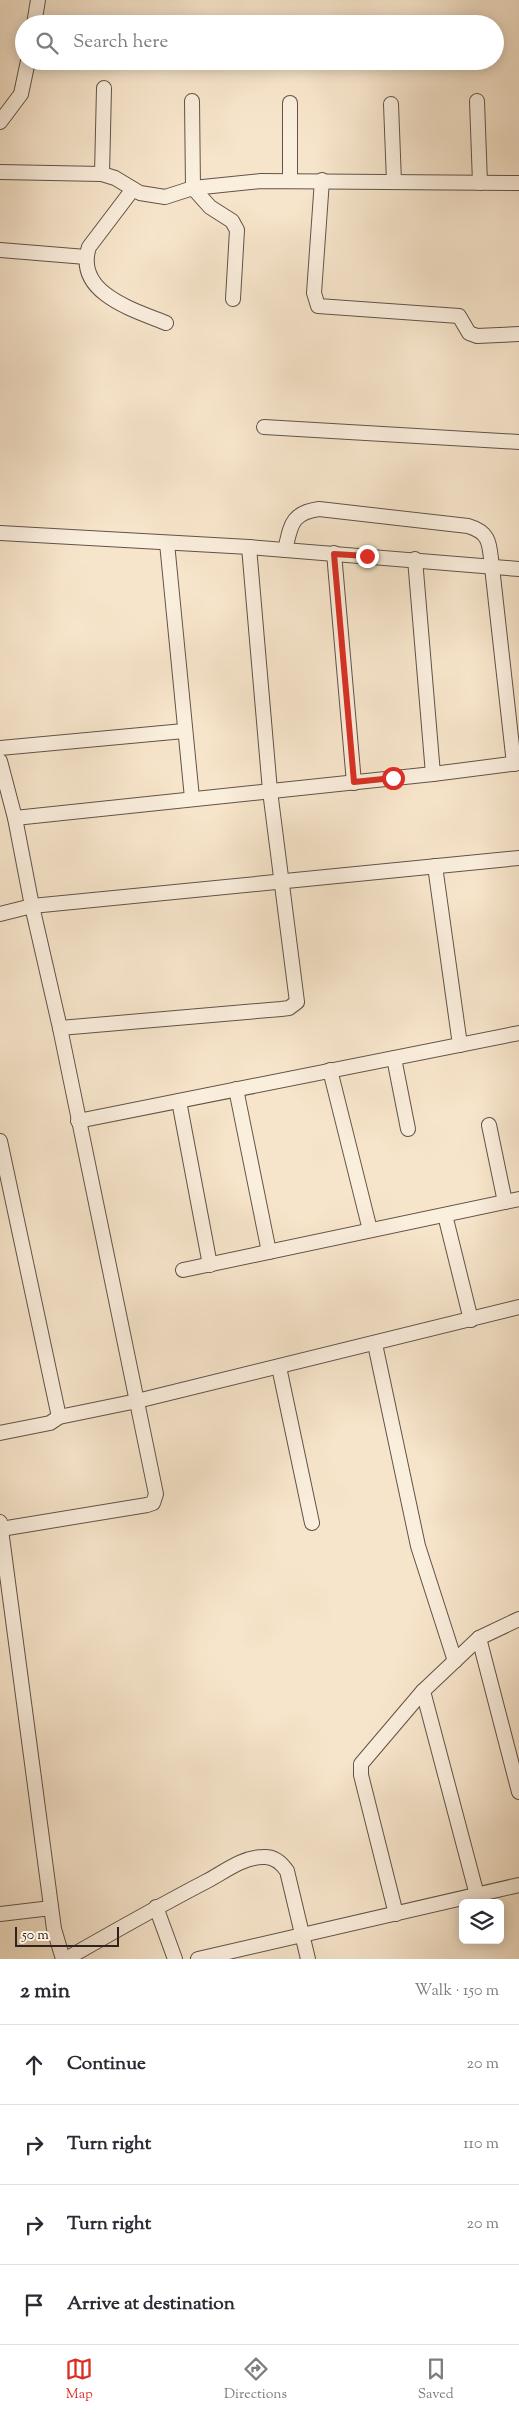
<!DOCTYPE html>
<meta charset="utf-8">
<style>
:root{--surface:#fff;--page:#f7f7f7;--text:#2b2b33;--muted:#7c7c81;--line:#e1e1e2;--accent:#d93025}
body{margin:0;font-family:"Sorts Mill Goudy",serif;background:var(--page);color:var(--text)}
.controls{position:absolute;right:15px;bottom:15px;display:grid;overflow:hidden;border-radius:8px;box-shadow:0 2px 12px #0003}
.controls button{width:45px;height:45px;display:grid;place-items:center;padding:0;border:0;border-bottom:1px solid var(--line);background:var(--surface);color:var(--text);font:25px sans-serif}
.scale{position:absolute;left:15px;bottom:12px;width:104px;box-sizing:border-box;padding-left:5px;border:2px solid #30221d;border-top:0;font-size:14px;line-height:18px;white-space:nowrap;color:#30221d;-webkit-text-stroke:4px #faeedd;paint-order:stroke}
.stop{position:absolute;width:15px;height:15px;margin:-11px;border:4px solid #d93025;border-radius:50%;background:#fff}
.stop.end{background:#d93025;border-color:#fff;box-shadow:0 1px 5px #0008}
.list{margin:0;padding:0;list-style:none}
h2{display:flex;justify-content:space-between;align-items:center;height:65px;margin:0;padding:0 20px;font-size:21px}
h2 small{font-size:16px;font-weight:400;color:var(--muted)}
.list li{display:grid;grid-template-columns:32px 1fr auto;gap:15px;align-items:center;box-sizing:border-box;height:80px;padding:0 20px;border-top:1px solid var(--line)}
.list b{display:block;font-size:19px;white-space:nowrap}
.list em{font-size:16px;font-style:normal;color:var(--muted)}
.icon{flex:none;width:28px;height:28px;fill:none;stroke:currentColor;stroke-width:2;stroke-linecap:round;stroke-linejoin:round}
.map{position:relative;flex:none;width:519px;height:1959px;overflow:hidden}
.search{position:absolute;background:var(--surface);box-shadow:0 2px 12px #0003;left:15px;right:15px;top:15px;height:55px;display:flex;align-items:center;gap:12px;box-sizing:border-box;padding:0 18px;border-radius:28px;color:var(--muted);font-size:19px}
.sheet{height:385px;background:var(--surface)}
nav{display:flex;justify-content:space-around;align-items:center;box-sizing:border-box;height:70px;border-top:1px solid var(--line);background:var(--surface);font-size:14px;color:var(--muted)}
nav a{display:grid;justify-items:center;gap:2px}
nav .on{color:var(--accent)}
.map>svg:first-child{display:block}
</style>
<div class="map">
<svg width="519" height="1959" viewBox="0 0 519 1959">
<rect width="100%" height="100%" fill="#f7e5cb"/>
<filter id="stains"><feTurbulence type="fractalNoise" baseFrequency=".004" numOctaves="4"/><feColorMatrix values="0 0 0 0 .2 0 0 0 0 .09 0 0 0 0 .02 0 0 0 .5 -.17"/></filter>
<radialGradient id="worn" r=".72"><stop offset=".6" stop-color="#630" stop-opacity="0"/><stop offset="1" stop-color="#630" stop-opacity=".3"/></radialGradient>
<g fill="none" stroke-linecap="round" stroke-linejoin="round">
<defs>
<g id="minor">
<polyline points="34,24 38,0"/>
<polyline points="192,101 193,188 210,207 232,221 237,230 233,299"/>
<polyline points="477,101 480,183"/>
<polyline points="290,103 290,181"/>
<polyline points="391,104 394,182"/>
<polyline points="0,122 21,94 28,61"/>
<polyline points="0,172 102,174 115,178 140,193 165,197 193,188 261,181 519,183"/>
<polyline points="102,174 104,88"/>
<polyline points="322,180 314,293 318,306 459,316 469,333 477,336 519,334"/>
<path d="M133 189 89 247C74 293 134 310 166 323"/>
<polyline points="0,250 86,257"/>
<polyline points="264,427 519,442"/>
<polyline points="0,533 249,547 519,569"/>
<polyline points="167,543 192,798"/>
<path d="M285 550C291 525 291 513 319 509L468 526C492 533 489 546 492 567L514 764"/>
<polyline points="334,553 354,783"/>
<polyline points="415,559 433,774"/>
<polyline points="0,748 184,731"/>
<polyline points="0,761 15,818 32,906 60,1028 156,1494 153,1503 147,1505 1,1529"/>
<polyline points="15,818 433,774 519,763"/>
<polyline points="435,866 460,1045"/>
<polyline points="0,914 32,906 519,858"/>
<polyline points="60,1028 281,1009 289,1008 297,1002 270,791 249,547"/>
<polyline points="394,1058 408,1129"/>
<polyline points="330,1070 370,1230"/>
<polyline points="236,1089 269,1252"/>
<polyline points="179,1101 210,1265"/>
<polyline points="78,1121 519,1033"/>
<polyline points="489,1125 505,1202"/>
<polyline points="0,1141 59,1417"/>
<polyline points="445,1215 471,1320"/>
<polyline points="183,1270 519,1199"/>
<polyline points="375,1344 418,1546 455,1661"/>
<polyline points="279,1367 312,1523"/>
<polyline points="0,1433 50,1423 59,1417 137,1401 519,1307"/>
<polyline points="0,1522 54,1929 63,1959"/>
<polyline points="479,1638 519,1792"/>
<polyline points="423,1691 477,1895"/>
<polyline points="156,1907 175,1959"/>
<polyline points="0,1914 51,1908"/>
<polyline points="396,1914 361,1775 361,1764 423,1691 479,1638 519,1619"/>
<path d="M66 1959C113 1932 159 1906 207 1881 224 1872 243 1857 263 1857 274 1856 281 1862 287 1871L308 1959"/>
<polyline points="198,1959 519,1885"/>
</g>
</defs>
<use href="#minor" stroke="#625348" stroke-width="16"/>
<use href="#minor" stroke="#faeedd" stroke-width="14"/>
</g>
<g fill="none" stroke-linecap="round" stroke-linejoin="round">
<polyline stroke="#d93025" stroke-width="6" points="367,556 334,554 354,782 393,778"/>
</g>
<rect width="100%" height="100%" filter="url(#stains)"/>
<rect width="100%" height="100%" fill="url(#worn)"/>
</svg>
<div class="controls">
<button><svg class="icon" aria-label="layers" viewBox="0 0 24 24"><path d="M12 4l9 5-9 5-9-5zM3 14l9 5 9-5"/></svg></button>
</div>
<div class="scale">50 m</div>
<div class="stop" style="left:393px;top:778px"></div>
<div class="stop end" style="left:367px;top:556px"></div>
<div class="search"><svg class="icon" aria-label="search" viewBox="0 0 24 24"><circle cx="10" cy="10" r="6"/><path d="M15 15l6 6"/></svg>Search here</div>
</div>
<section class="sheet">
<h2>2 min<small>Walk · 150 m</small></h2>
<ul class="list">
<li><svg class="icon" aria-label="ahead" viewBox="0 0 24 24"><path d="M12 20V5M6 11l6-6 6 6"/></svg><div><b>Continue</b></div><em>20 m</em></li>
<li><svg class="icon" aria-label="right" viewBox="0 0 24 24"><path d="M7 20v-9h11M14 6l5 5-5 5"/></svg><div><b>Turn right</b></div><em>110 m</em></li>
<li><svg class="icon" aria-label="right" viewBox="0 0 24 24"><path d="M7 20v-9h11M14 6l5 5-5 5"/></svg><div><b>Turn right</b></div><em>20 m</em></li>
<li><svg class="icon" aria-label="arrive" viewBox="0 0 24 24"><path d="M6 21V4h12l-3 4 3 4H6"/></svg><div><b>Arrive at destination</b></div></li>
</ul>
</section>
<nav>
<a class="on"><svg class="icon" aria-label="map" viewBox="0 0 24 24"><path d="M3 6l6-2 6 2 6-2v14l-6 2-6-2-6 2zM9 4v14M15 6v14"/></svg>Map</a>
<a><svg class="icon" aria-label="directions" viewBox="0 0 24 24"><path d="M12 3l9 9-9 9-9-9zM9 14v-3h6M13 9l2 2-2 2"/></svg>Directions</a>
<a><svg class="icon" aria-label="saved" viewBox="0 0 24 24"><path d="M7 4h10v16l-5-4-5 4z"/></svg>Saved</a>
</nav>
